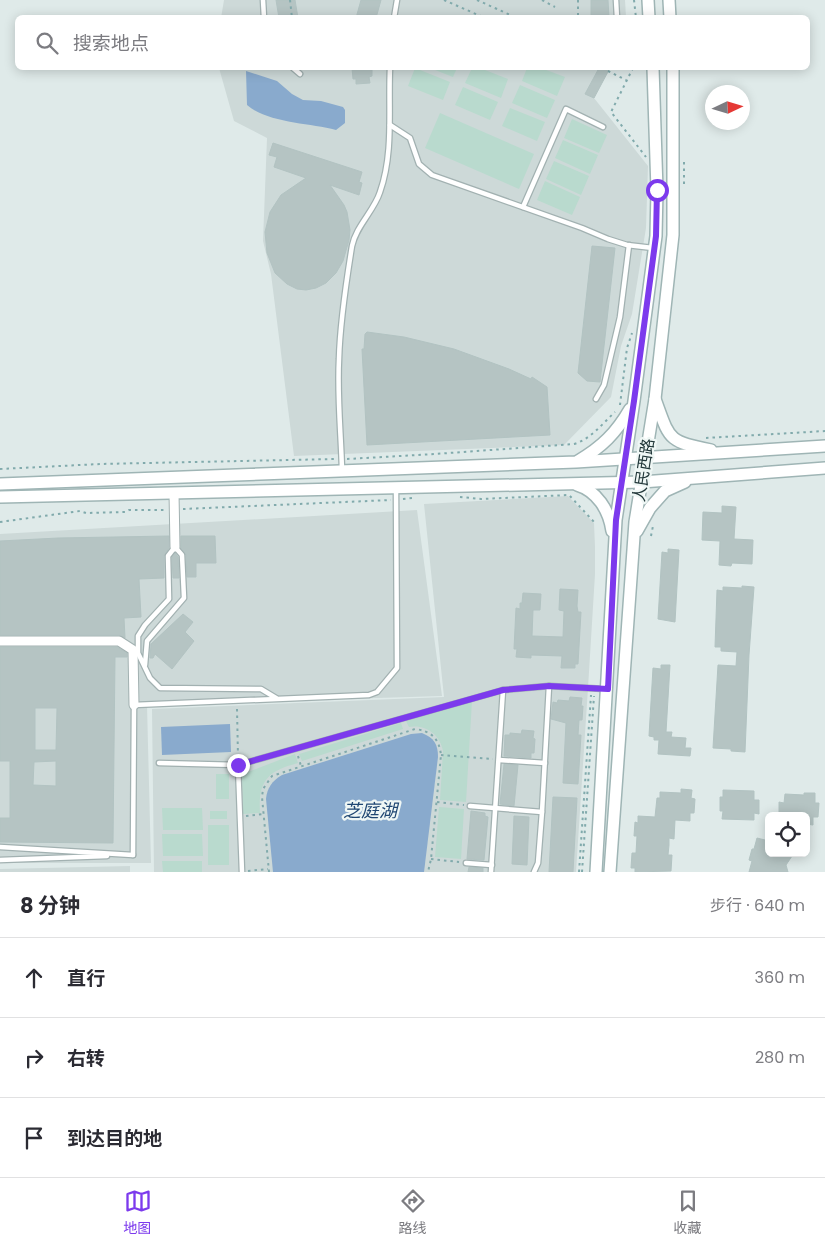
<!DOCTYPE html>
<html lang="zh">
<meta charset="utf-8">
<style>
:root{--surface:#fff;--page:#f7f7f7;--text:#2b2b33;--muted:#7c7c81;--line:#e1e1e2;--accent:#7c3aed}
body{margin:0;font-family:Poppins,"Noto Sans SC",sans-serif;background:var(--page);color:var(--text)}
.controls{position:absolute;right:15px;bottom:15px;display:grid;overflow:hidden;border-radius:8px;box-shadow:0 2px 12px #0003}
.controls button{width:45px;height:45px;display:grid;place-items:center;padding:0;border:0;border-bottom:1px solid var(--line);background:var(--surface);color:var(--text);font:25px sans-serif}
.compass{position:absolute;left:705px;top:85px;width:45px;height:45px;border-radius:50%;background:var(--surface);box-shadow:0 2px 12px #0003;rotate:86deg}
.stop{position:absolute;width:15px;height:15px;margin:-11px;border:4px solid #7c3aed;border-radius:50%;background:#fff}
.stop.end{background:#7c3aed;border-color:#fff;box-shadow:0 1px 5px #0008}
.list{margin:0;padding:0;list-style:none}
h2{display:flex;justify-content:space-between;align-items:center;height:65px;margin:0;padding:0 20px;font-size:21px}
h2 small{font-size:16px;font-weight:400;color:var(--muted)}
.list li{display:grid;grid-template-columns:32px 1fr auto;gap:15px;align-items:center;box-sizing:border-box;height:80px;padding:0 20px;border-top:1px solid var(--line)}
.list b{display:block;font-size:19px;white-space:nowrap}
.list em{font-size:16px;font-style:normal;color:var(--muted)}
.icon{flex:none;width:28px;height:28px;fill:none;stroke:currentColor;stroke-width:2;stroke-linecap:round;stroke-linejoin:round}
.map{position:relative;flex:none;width:825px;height:872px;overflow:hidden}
.search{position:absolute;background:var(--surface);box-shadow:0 2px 12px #0003;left:15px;right:15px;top:15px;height:55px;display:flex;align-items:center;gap:12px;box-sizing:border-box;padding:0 18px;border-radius:8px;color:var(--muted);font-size:19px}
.sheet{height:305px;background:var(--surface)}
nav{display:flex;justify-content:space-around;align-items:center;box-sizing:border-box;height:70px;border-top:1px solid var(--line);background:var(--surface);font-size:14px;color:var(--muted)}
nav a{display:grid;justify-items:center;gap:2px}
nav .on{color:var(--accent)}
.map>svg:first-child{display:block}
</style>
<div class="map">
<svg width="825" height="872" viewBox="0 0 825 872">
<rect width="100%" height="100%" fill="#dfeae9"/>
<g fill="#cdd9d8">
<polygon points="224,0 625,0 626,17 221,18"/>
<polygon points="219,68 610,68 594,98 648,166 646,228 632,314 621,346 611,397 564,445 294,456 271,274 263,241 267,138 234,121"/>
<polygon points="568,496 594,523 595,547 595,574 588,688 576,872 154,872 152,709 444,697 424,504"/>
<polygon points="417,510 442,696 147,705 151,863 0,863 0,534"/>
<polygon points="130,866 130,872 0,872 0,869"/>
</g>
<g fill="#b9dace">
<polygon points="415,68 450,82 443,100 408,86"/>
<polygon points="430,68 457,68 453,77"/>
<polygon points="472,68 480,68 508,79 501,98 465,83"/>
<polygon points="527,68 541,68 565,77 557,96 522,81"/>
<polygon points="520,85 555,100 547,118 512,103"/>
<polygon points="463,87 498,102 490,120 455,105"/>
<polygon points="510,108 545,122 537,141 502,126"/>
<polygon points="440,113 534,154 519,189 425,148"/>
<polygon points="572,119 607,135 599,153 564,138"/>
<polygon points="563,140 598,155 590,174 555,158"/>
<polygon points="554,161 589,176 581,195 546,179"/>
<polygon points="545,181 580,197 572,215 537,200"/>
<path d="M472 701 466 802 440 800 443 751C440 734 425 724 409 727L406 721Z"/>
<polygon points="401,723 403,729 302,761 299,754"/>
<path d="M295 754 298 763C268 771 258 780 260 813L243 814 242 776 248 772Z"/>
<rect x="216" y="774" width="13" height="25"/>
<polygon points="439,807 464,809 461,859 435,857"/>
<polygon points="162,808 202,808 203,830 163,830"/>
<rect x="210" y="811" width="17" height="8"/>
<rect x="208" y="825" width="21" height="40"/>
<polygon points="162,834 202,834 203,856 163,856"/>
<polygon points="162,861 202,861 202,872 163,872"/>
</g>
<g fill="#89aacd">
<path d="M246 71 277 81 292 94 303 100 321 101 343 107 345 110V123L336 130C309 123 267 123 247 105Z"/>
<polygon points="230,724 231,752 162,755 161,727"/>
<path d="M422 733C434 738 438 744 438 757L424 872H273L266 799C267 788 272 781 282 775L411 734Z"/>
</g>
<g fill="#b5c4c3" stroke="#b2c3c2" fill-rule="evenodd">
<polygon points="276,0 295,0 298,18 279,18"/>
<polygon points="361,0 381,0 376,18 356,18"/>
<polygon points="591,0 608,0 609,18 591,18"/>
<polygon points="352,68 372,68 372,76 369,77 370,83 356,84 356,79 353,79"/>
<polygon points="599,68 610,68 594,98 585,94"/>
<polygon points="273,143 362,172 359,182 362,183 359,195 330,185 344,205 347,212 350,230 349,240 343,261 336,273 326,283 316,288 306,290 297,289 287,284 275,273 267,253 265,232 270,212 281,195 306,178 274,167 277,157 269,155"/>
<polygon points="592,246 615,248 600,382 587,381 578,373"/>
<polygon points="367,332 404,337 454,349 509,369 531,379 532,377 547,387 550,435 367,445 362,349 364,349 365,334"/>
<polygon points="722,506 736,507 734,539 753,540 752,564 732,563 731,566 719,565 720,541 702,540 703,512 722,513"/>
<polygon points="169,536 169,548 164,556 164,578 139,579 141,617 124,618 125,638 119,635 0,635 0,541 58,538"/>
<polygon points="181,536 215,536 216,563 196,563 196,577 187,577 186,555 181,548"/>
<polygon points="668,549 679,550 675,622 658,619 662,552 668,553"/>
<polygon points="175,553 178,557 179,578 173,578 172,557"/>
<polygon points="742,586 754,587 749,655 745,752 731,751 731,749 713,748 718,665 736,666 737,652 721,651 721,647 715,647 717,590 723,591 723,587 742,588"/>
<polygon points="560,589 578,590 577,606 578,612 581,612 578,664 575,664 575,668 561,668 562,656 531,655 531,658 516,657 517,649 514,649 516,608 520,609 520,603 522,603 523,593 541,594 540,610 533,610 532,636 563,637 564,611 559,610"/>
<polygon points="183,614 193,622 185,632 194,641 172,669 155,654 153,658 150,658 151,644"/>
<path d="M0 647H117L127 653V657H115L113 843 0 842V818H10V761H0ZM35 708H57L56 750H35ZM56 761V786L33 785 34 762Z"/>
<polygon points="661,665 670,665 666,732 672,732 671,737 686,738 685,748 691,748 690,756 658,754 659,740 654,740 654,737 649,736 653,668 661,669"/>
<polygon points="570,697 582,698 581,706 583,706 582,720 579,720 578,735 581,735 578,784 563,783 566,723 551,719 553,702 557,703 558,700 569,701"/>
<polygon points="522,730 534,731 533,738 535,739 534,753 531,753 531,758 504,756 505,735 510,735 510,733 521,734"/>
<polygon points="504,764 518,765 514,806 500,804"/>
<polygon points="681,789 692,790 691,798 695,799 694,813 690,813 690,821 675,820 674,839 669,838 669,845 668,855 672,855 671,871 635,872 635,868 631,868 632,853 636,853 637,836 634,836 635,822 638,823 638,816 655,817 657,798 660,798 660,792 681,793"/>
<polygon points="723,790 754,791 754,800 759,800 759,814 754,813 754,820 722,819 723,811 720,811 720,797 723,797"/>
<polygon points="804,793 815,793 815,803 819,803 818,817 813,817 813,825 806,824 806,816 779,815 779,802 784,803 785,794 804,795"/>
<polygon points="553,797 577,798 573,872 549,872"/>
<polygon points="471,811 485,813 485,816 488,817 484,860 467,859"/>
<polygon points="514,816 529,817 527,865 512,864"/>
<polygon points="757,838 769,841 769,853 794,853 786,865 788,872 749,872 752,861 749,860 752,849 754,849"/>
<polygon points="469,867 483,868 483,872 468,872"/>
</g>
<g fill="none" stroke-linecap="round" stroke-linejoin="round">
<defs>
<g id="lane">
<polyline points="263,0 264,18"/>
<polyline points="616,0 617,18"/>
<polyline points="394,18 397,0"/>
<polyline points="293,68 300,74"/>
<polyline points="390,125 410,138 419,164 432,175 582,228 608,239 627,245 653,248"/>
<polyline points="523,207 566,109 603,127"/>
<polyline points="596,399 604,385 620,317 629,245"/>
<path d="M342 470C341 433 337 396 339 359 340 322 346 283 352 246 356 226 374 211 380 192 394 152 388 109 390 68"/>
<polyline points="145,665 147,641 184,598 182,555 175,547 168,556 169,599 145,625 138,636 138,653 150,678 160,688 261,689 276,698"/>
<polyline points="499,760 545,763"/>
<polyline points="159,763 238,765"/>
<polyline points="470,806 542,812"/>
<polyline points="0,847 133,855"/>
<polyline points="133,855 134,705 369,695 377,692 397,668 396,488"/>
<polyline points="0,860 107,856"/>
<polyline points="466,863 492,865"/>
<polyline points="242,872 238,765 503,690 549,686 606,689"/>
<polyline points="491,872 503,690"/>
<polyline points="534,872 538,863 542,812 549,686"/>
</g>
<g id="street">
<polyline points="174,493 175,547"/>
<polyline points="0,641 119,641 133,650 134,705"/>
</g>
<g id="secondary">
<polyline points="648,0 649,18"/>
<polyline points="669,0 670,18"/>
<path d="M655 399C670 440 667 441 711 450"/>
<path d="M578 461C602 447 616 433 630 409"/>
<polyline points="0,484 576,462 825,446"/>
<path d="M577 485C597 491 609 510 612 531"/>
<polyline points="0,497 642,482 825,468"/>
<polyline points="637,531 650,508 665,491 685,482"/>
<polyline points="596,872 616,520 634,401 656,236 657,190 653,68"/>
<polyline points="610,872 635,522 655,399 673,235 673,68"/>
</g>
</defs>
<use href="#lane" stroke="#a2b1b1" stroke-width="7"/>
<use href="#street" stroke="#a2b1b1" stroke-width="11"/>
<use href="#secondary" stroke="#9fb5b5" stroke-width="14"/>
<g stroke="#81aaac" stroke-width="2" stroke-dasharray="2.5 4" stroke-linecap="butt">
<polyline points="290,0 292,18"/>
<polyline points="444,0 485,18"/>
<polyline points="477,0 517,18"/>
<polyline points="542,0 555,7"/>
<polyline points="578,0 578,18"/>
<polyline points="634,0 636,18"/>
<polyline points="569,68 580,68"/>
<polyline points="633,68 611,112 646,157"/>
<polyline points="608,71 626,80"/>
<polyline points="684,162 684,185"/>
<polyline points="620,405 627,348 632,333"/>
<polyline points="706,438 825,431"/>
<path d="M347 459 435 454 574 444C591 439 602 424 615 412"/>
<polyline points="0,469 100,464 335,459"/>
<polyline points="460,497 481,499 569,495 595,523"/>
<polyline points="403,499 413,498"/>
<polyline points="183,509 391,500"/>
<polyline points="0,522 80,511 86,513 125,512 129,510 166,510"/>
<polyline points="651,536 653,526"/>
<polyline points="237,709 238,757"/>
<polyline points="441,755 493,759"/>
<polyline points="298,756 301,766"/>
<polyline points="437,802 464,805"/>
<polyline points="246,816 264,814"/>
<polyline points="431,859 459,862"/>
<polyline points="248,871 268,869"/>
<path d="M269 872 262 797 263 789 272 776 415 729C431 731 439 738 441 755L431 859 428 872"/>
<polyline points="579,872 591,695"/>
<polyline points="582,872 594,696"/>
</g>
<use href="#lane" stroke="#fff" stroke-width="4.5"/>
<use href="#street" stroke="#fff" stroke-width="9"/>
<use href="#secondary" stroke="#fff" stroke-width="11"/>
</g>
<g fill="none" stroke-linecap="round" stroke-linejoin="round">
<polyline stroke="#7c3aed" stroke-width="6" points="238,765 503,690 549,686 608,689 616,520 634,401 656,236 657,190"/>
</g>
<g text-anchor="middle" stroke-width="4.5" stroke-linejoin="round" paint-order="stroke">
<g font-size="16" fill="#213739" stroke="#eff7f5">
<text transform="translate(643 470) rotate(-81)" y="6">人民西路</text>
</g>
<g font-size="18" font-style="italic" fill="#1e4672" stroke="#eff7f5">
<text x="370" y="817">芝庭湖</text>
</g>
</g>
</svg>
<div class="controls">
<button><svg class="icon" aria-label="locate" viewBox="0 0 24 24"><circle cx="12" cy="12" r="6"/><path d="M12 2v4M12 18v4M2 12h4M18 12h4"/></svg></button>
</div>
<svg class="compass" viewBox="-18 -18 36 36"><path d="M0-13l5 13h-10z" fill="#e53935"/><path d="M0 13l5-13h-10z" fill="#7c7c81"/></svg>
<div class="stop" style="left:657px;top:190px"></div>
<div class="stop end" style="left:238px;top:765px"></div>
<div class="search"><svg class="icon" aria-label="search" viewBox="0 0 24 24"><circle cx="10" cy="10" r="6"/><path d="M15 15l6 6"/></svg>搜索地点</div>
</div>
<section class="sheet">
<h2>8 分钟<small>步行 · 640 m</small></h2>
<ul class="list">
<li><svg class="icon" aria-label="ahead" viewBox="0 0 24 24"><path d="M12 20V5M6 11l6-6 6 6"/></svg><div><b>直行</b></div><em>360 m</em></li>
<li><svg class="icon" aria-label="right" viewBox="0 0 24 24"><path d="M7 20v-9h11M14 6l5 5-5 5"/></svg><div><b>右转</b></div><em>280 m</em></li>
<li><svg class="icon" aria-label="arrive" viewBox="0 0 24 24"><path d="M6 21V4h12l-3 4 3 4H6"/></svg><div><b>到达目的地</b></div></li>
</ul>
</section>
<nav>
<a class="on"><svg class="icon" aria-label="map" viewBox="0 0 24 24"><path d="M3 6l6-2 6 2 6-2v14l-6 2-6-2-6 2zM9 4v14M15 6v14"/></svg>地图</a>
<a><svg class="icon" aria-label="directions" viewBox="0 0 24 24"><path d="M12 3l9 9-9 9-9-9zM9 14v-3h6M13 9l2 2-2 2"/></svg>路线</a>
<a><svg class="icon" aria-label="saved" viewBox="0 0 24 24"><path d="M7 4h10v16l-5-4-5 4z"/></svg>收藏</a>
</nav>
